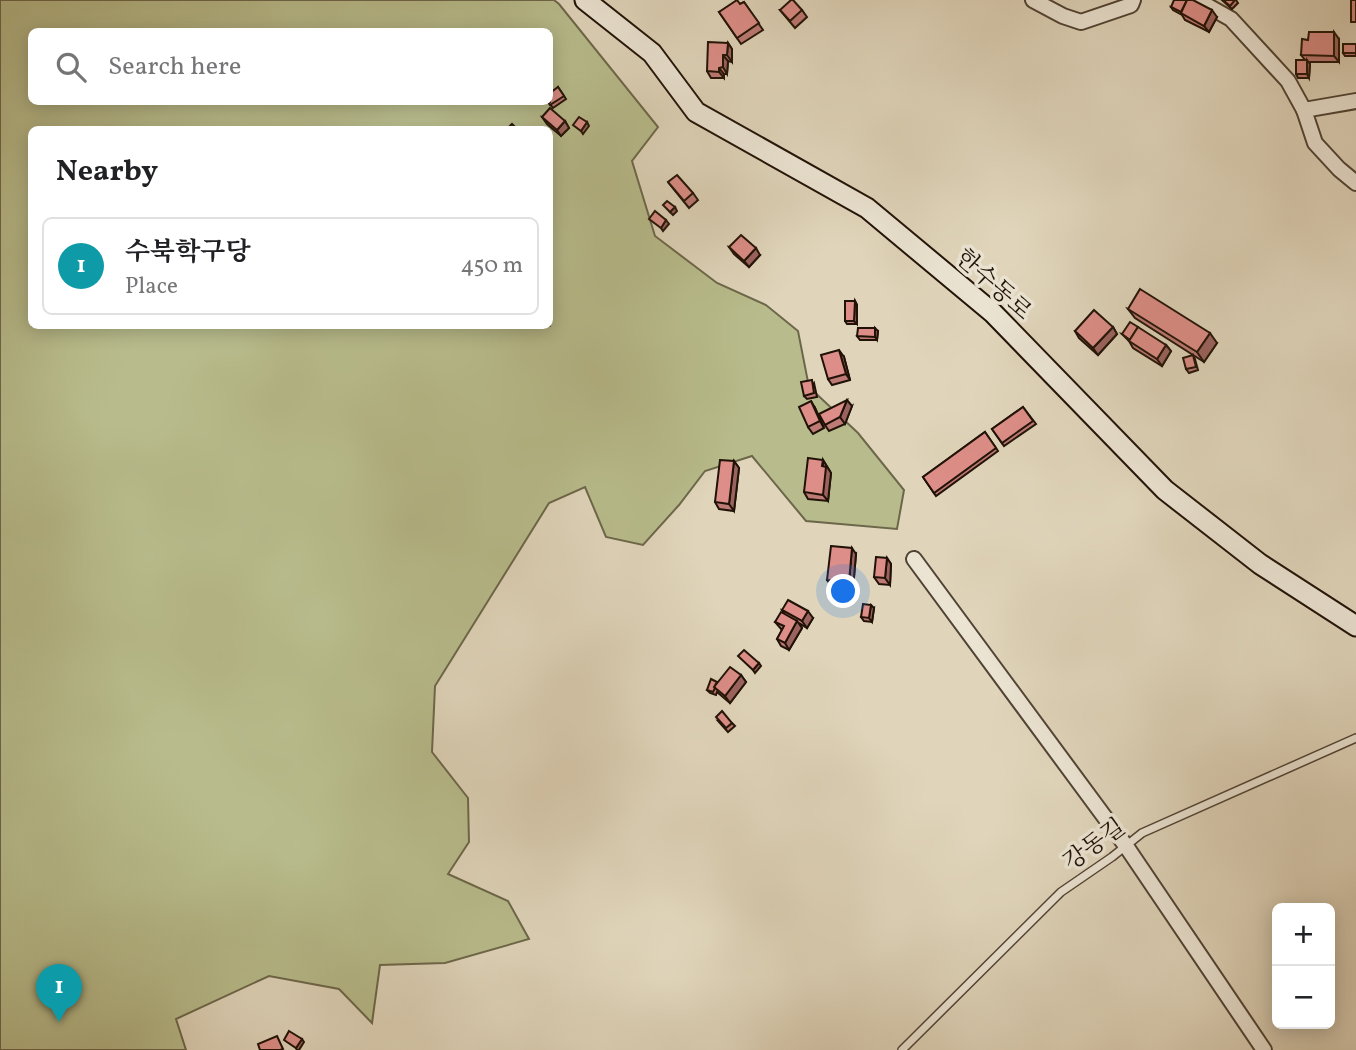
<!DOCTYPE html>
<meta charset="utf-8">
<style>
:root{--surface:#fff;--page:#f2f2f2;--text:#202124;--muted:#757577;--line:#e0e0e0;--accent:#111827}
body{margin:0;font-family:Vollkorn,"Noto Serif KR",serif;background:var(--page);color:var(--text)}
.controls{position:absolute;right:21px;bottom:21px;display:grid;overflow:hidden;border-radius:10px;box-shadow:0 4px 18px #0003}
.controls button{width:63px;height:63px;display:grid;place-items:center;padding:0;border:0;border-bottom:2px solid var(--line);background:var(--surface);color:var(--text);font:35px sans-serif}
.you{position:absolute;left:844px;top:592px;width:24px;height:24px;margin:-18px;border:5px solid #fff;border-radius:50%;background:#1a73e8;box-shadow:0 0 0 10px #1a73e833}
.badge{display:grid;place-items:center;width:46px;height:46px;border-radius:50%;background:var(--accent);color:#fff;font-size:23px;font-weight:700}
.pin{position:absolute;translate:-50% -58px;filter:drop-shadow(0 2px 4px #0008)}
.pin::after{content:'';position:absolute;top:37px;width:24px;height:21px;background:inherit;clip-path:polygon(0 0,100% 0,50% 100%)}
.list{margin:0;padding:0;list-style:none}
h2{display:flex;justify-content:space-between;align-items:center;height:91px;margin:0;padding:0 28px;font-size:30px}
h2 small{font-size:23px;font-weight:400;color:var(--muted)}
.list li{display:grid;grid-template-columns:46px 1fr auto;gap:21px;align-items:center;box-sizing:border-box;height:98px;margin:0 14px 14px;padding:0 14px;border:2px solid var(--line);border-radius:10px}
.list b{display:block;font-size:26px;white-space:nowrap}
.list p{margin:0;font-size:23px;white-space:nowrap;color:var(--muted)}
.list em{font-size:23px;font-style:normal;color:var(--muted)}
.icon{flex:none;width:38px;height:38px;fill:none;stroke:currentColor;stroke-width:2;stroke-linecap:round;stroke-linejoin:round}
.map{position:relative;flex:none;width:1356px;height:1050px;overflow:hidden}
.search{position:absolute;background:var(--surface);box-shadow:0 4px 18px #0003;left:28px;top:28px;width:525px;height:77px;display:flex;align-items:center;gap:18px;box-sizing:border-box;padding:0 24px;border-radius:10px;color:var(--muted);font-size:26px}
.panel{position:absolute;background:var(--surface);box-shadow:0 4px 18px #0003;left:28px;top:126px;width:525px;height:203px;border-radius:10px}
.map>svg:first-child{display:block}
</style>
<div class="map">
<svg width="1356" height="1050" viewBox="0 0 1356 1050">
<rect width="100%" height="100%" fill="#e0d5bb"/>
<filter id="stains"><feTurbulence type="fractalNoise" baseFrequency=".00286" numOctaves="4"/><feColorMatrix values="0 0 0 0 .2 0 0 0 0 .09 0 0 0 0 .02 0 0 0 .5 -.17"/></filter>
<radialGradient id="worn" r=".72"><stop offset=".6" stop-color="#630" stop-opacity="0"/><stop offset="1" stop-color="#630" stop-opacity=".3"/></radialGradient>
<path fill="#b8bc8c" stroke="#6c674a" stroke-width="2" fill-rule="evenodd" d="M0 0H554L559 4 658 127 632 161 655 236 717 283 766 305 798 331 809 387 858 433 904 490 897 529 806 521 752 456 705 471 679 505 643 545 606 537 585 487 549 503 435 686 432 752 468 798 469 842 448 874 508 901 529 939 445 963 380 965 372 1023 339 989 269 976 176 1019 186 1050H0ZM32 32H550V102H32ZM32 130H550V326H32Z"/>
<g fill="none" stroke-linecap="round" stroke-linejoin="round">
<defs>
<polyline id="lane" points="902,1050 1061,892 1112,857 1142,833 1356,738"/>
<g id="street">
<polyline points="1033,0 1063,16 1081,22 1131,5 1133,0"/>
<polyline points="1197,0 1231,19 1288,81 1304,110"/>
<polyline points="1356,101 1304,110 1315,143 1339,169 1356,183"/>
<polyline points="914,559 1126,846 1264,1050"/>
</g>
<polyline id="secondary" points="585,0 652,53 696,112 867,208 993,313 1165,490 1260,564 1356,626"/>
</defs>
<use href="#lane" stroke="#514334" stroke-width="10"/>
<use href="#street" stroke="#514334" stroke-width="18"/>
<use href="#secondary" stroke="#211207" stroke-width="23"/>
<use href="#lane" stroke="#ebe4d3" stroke-width="7"/>
<use href="#street" stroke="#ebe4d3" stroke-width="14"/>
<use href="#secondary" stroke="#ebe4d3" stroke-width="19"/>
</g>
<g fill="#be7a75" stroke="#211207" stroke-width="2">
<polygon points="1222,0 1236,0 1238,3 1232,9"/>
<polygon points="744,2 763,30 741,44 719,12 740,4"/>
<polygon points="1171,7 1217,17 1209,32 1185,20 1182,15 1173,10"/>
<polygon points="780,10 802,10 807,17 795,28"/>
<polygon points="1339,39 1339,62 1308,62 1310,64 1309,78 1298,78 1296,74 1305,60 1301,55"/>
<polygon points="728,43 732,49 732,62 728,61 727,74 724,74 724,78 711,78 707,71"/>
<polygon points="1356,44 1356,56 1345,56 1343,53"/>
<polygon points="558,87 566,99 553,108 548,102"/>
<polygon points="542,117 565,121 569,128 561,136 547,124"/>
<polygon points="668,182 693,193 698,200 689,208"/>
<polygon points="729,247 760,255 749,267 734,254"/>
<polygon points="855,301 857,305 857,324 847,324 845,321"/>
<polygon points="1128,309 1217,343 1204,362 1135,318"/>
<polygon points="1113,327 1117,334 1098,355 1079,338 1075,331"/>
<polygon points="878,331 877,340 860,340 857,336"/>
<polygon points="1122,334 1166,345 1171,351 1162,366 1133,348 1129,341"/>
<polygon points="1193,355 1195,359 1198,370 1189,373 1186,369"/>
<polygon points="844,357 850,380 832,385 828,379"/>
<polygon points="814,383 817,397 807,399 804,396"/>
<polygon points="852,406 845,424 829,431 825,425"/>
<polygon points="1023,407 1036,424 1004,446 992,429"/>
<polygon points="815,408 824,428 813,434 808,427"/>
<polygon points="985,432 998,451 936,496 923,477"/>
<polygon points="823,460 831,473 828,501 808,499 804,492"/>
<polygon points="734,461 739,468 734,511 719,509 715,502"/>
<polygon points="856,554 853,589 832,587 827,580"/>
<polygon points="887,558 891,564 890,585 879,584 874,577"/>
<polygon points="874,608 872,622 864,621 861,617"/>
<polygon points="782,610 813,618 807,628 799,623 802,628 789,650 781,646 777,639 782,630 775,622 785,615"/>
<polygon points="741,675 746,682 730,703 717,692 716,695 710,693 707,690 718,682"/>
<polygon points="718,721 732,723 735,726 728,732"/>
</g>
<g fill="#9b635f" stroke="#211207" stroke-width="2">
<polygon points="1212,10 1217,17 1209,32 1204,26"/>
<polygon points="1334,32 1339,39 1339,62 1334,56"/>
<polygon points="728,43 732,49 732,62 727,55"/>
<polygon points="723,55 728,61 727,74 723,67"/>
<polygon points="1307,60 1310,64 1309,78 1307,74"/>
<polygon points="719,68 724,74 724,78 719,72"/>
<polygon points="565,121 569,128 561,136 557,130"/>
<polygon points="587,122 589,126 583,134 581,131"/>
<polygon points="675,207 677,211 673,215 670,212"/>
<polygon points="666,220 669,224 663,231 661,228"/>
<polygon points="756,248 760,255 749,267 744,261"/>
<polygon points="855,301 857,305 857,324 854,321"/>
<polygon points="1113,327 1117,334 1098,355 1093,348"/>
<polygon points="875,328 878,331 877,340 875,337"/>
<polygon points="1210,333 1217,343 1204,362 1197,352"/>
<polygon points="1166,345 1171,351 1162,366 1157,359"/>
<polygon points="839,350 844,357 850,380 846,374"/>
<polygon points="847,400 852,406 845,424 840,417"/>
<polygon points="811,401 815,408 824,428 820,421"/>
<polygon points="823,460 831,473 828,501 823,495"/>
<polygon points="734,461 739,468 734,511 729,504"/>
<polygon points="852,548 856,554 853,589 849,582"/>
<polygon points="887,558 891,564 890,585 885,578"/>
<polygon points="871,605 874,608 872,622 869,618"/>
<polygon points="808,611 813,618 807,628 802,621"/>
<polygon points="797,621 802,628 789,650 785,643"/>
<polygon points="759,663 761,666 755,673 753,670"/>
<polygon points="741,675 746,682 730,703 725,696"/>
<polygon points="302,1039 304,1042 299,1050 297,1050 296,1048"/>
</g>
<g fill="#dd8e88" stroke="#211207" stroke-width="2">
<polygon points="737,0 740,4 744,2 759,23 737,38 719,12"/>
<polygon points="791,0 793,0 802,10 790,21 780,10"/>
<polygon points="1174,0 1187,0 1181,12 1171,7"/>
<polygon points="1187,0 1193,0 1212,10 1204,26 1181,13"/>
<polygon points="1223,0 1235,0 1230,6"/>
<rect x="1351" y="0" width="5" height="22"/>
<polygon points="1309,32 1334,32 1334,56 1301,55 1302,39 1308,40"/>
<polygon points="708,42 728,43 727,55 723,55 723,67 719,68 719,72 707,71"/>
<rect x="1343" y="44" width="13" height="9"/>
<rect x="1296" y="60" width="11" height="14"/>
<polygon points="558,87 564,96 550,105 548,102 550,102 550,93"/>
<polygon points="550,108 565,121 557,130 542,117"/>
<polygon points="579,117 587,122 581,131 573,125"/>
<polygon points="512,124 518,130 506,130"/>
<polygon points="677,175 693,193 684,201 668,182"/>
<polygon points="667,201 675,207 670,212 663,205"/>
<polygon points="655,211 666,220 661,228 649,219"/>
<polygon points="741,235 756,248 744,261 729,247"/>
<polygon points="1140,289 1210,333 1197,352 1128,309"/>
<polygon points="845,301 855,301 854,321 845,321"/>
<polygon points="1094,310 1113,327 1093,348 1075,331"/>
<polygon points="1130,322 1138,327 1130,340 1122,334"/>
<polygon points="1138,327 1166,345 1157,359 1129,341"/>
<polygon points="858,328 875,328 875,337 857,336"/>
<polygon points="839,350 846,374 828,379 821,355"/>
<polygon points="1193,355 1196,367 1186,369 1183,358"/>
<polygon points="812,380 814,393 804,396 801,382"/>
<polygon points="847,400 840,417 825,425 819,414"/>
<polygon points="811,401 820,421 808,427 799,407"/>
<polygon points="1023,407 1033,421 1002,443 992,429"/>
<polygon points="985,432 996,448 934,493 923,477"/>
<polygon points="808,458 823,460 822,466 826,467 823,495 804,492"/>
<polygon points="720,460 734,461 729,504 715,502"/>
<polygon points="831,546 852,548 849,582 827,580"/>
<polygon points="876,557 887,558 885,578 874,577"/>
<polygon points="788,600 808,611 802,621 782,610"/>
<polygon points="863,604 871,605 869,618 861,617"/>
<polygon points="781,612 797,621 785,643 777,639 784,626 775,622"/>
<polygon points="744,650 759,663 753,670 738,656"/>
<polygon points="730,667 741,675 725,696 714,687"/>
<polygon points="711,679 717,682 714,687 715,688 713,692 707,690"/>
<polygon points="722,711 732,723 726,728 716,717"/>
<polygon points="289,1031 302,1039 296,1048 284,1040"/>
<polygon points="277,1036 283,1049 280,1050 260,1050 258,1044"/>
</g>
<g text-anchor="middle" stroke-width="7" stroke-linejoin="round" paint-order="stroke">
<g font-size="24" fill="#211207" stroke="#ebe4d3">
<text transform="translate(994 284) rotate(42)" y="8">한수동로</text>
<text transform="translate(1094 844) rotate(-36)" y="8">강동길</text>
</g>
</g>
<rect width="100%" height="100%" filter="url(#stains)"/>
<rect width="100%" height="100%" fill="url(#worn)"/>
</svg>
<div class="controls">
<button>+</button>
<button>−</button>
</div>
<div class="you"></div>
<div class="pin badge" style="left:59px;top:1022px;background:#0f9aa8">1</div>
<div class="search"><svg class="icon" aria-label="search" viewBox="0 0 24 24"><circle cx="10" cy="10" r="6"/><path d="M15 15l6 6"/></svg>Search here</div>
<section class="panel">
<h2>Nearby<small></small></h2>
<ul class="list">
<li><span class="badge" style="background:#0f9aa8">1</span><div><b>수북학구당</b><p>Place</p></div><em>450 m</em></li>
</ul>
</section>
</div>
